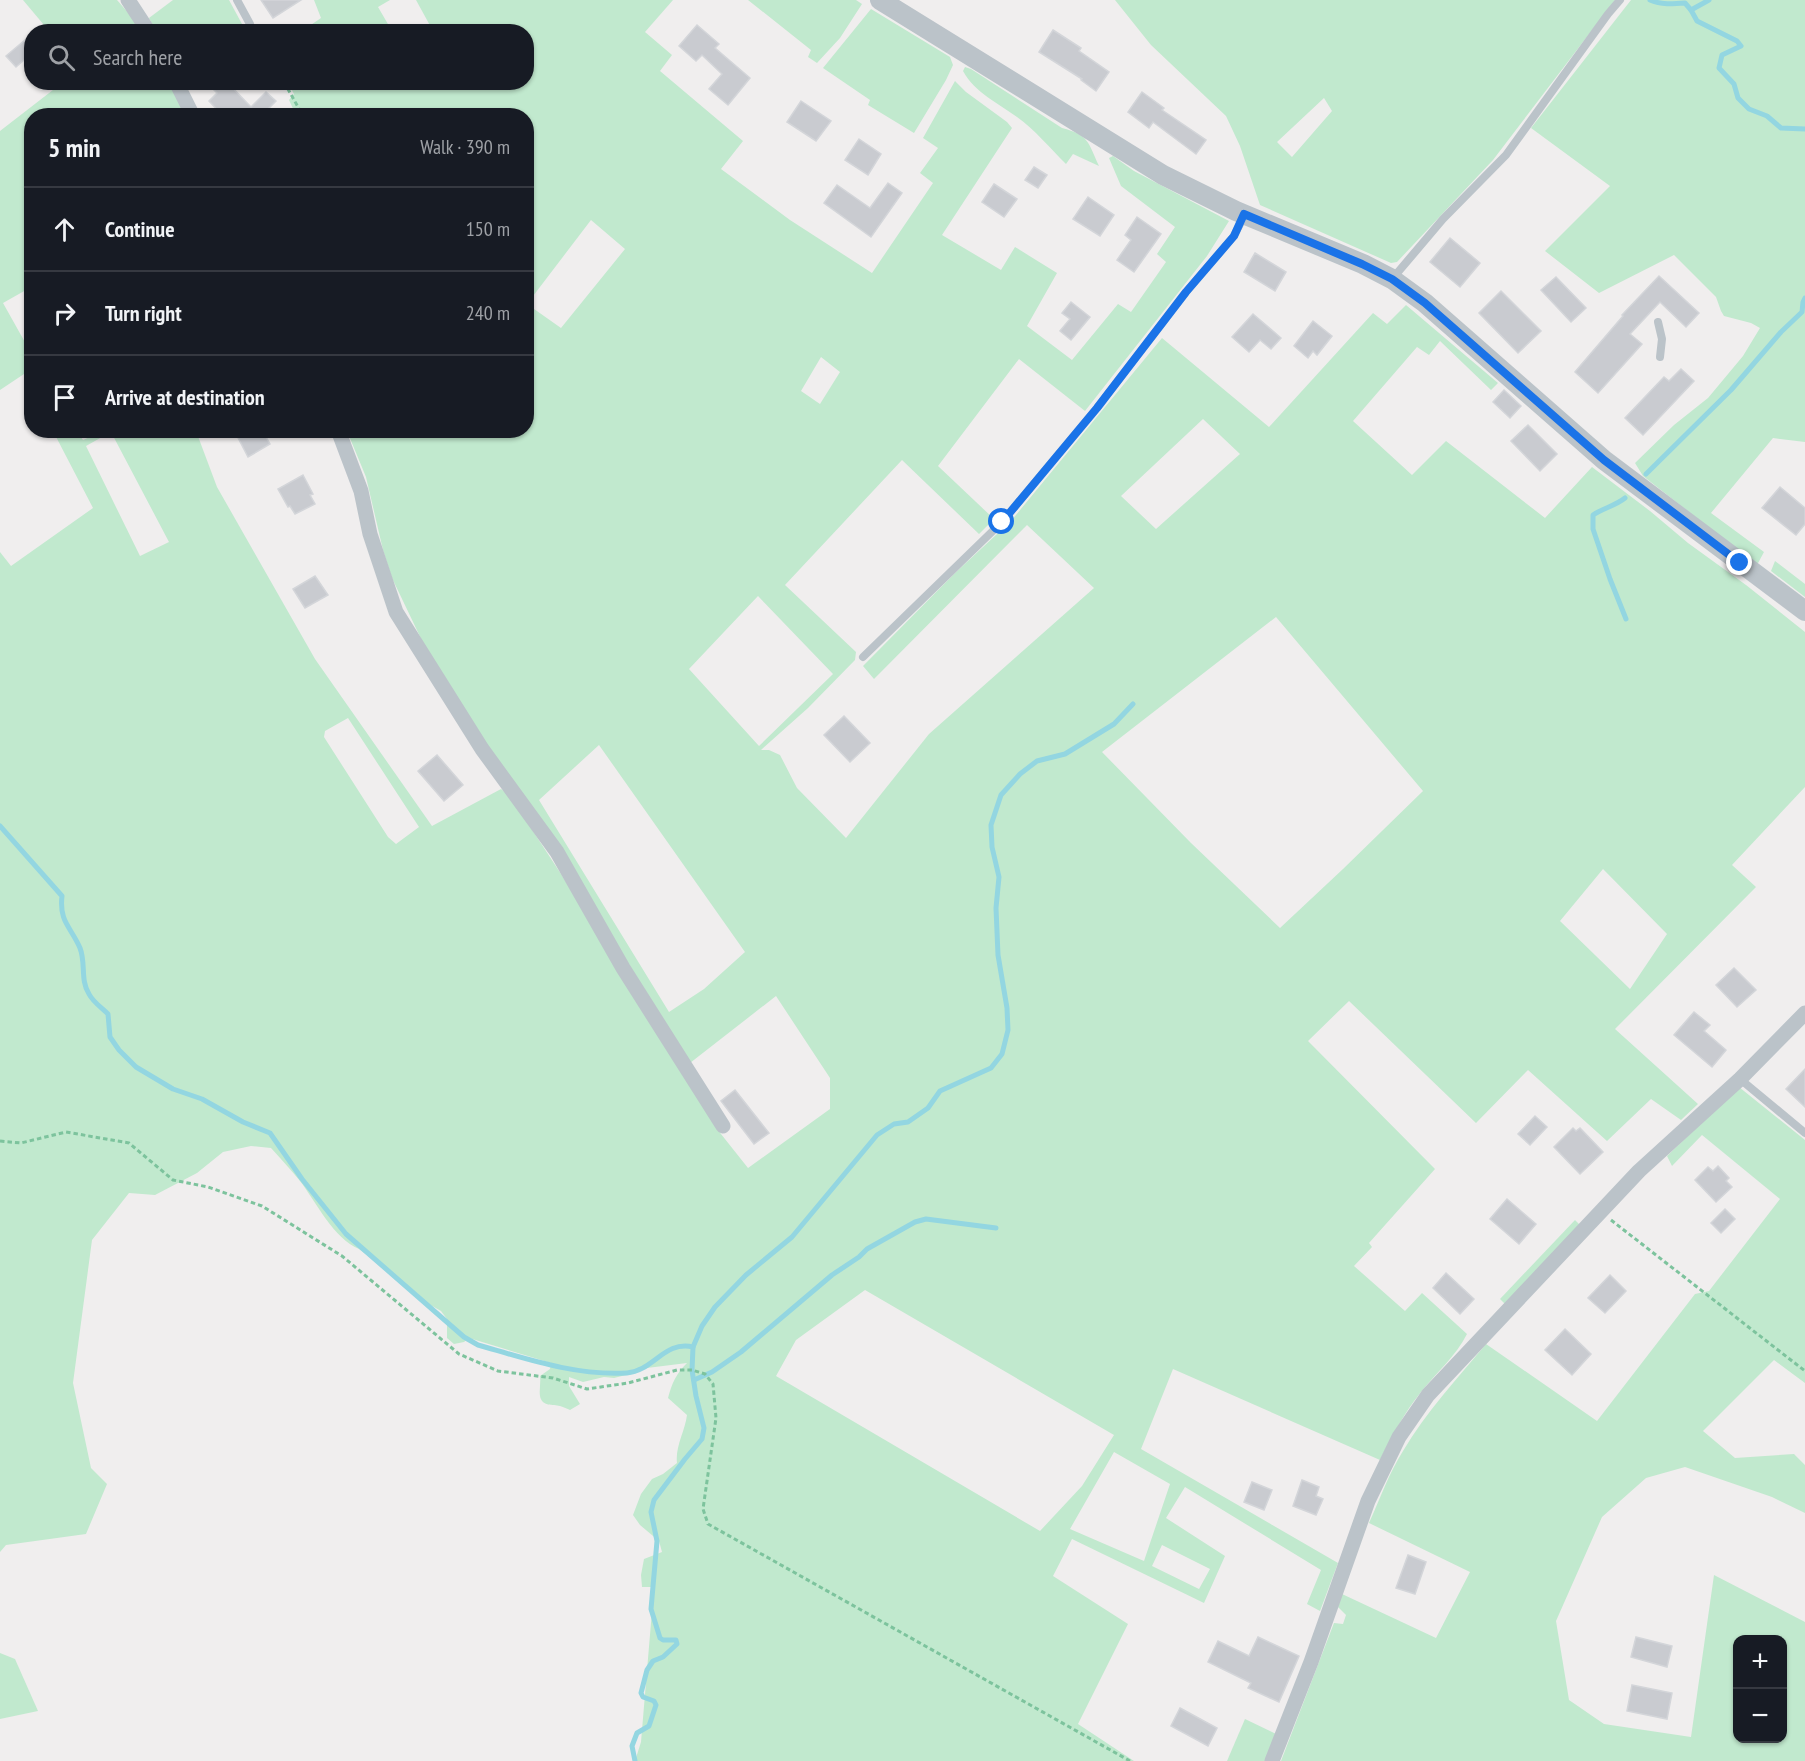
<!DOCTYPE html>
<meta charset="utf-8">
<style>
:root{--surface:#171b24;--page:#20242c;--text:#f1f3f6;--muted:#9ea1a6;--line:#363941}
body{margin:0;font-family:"PT Sans Narrow",sans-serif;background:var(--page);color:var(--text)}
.controls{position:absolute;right:18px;bottom:18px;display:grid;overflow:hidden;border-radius:12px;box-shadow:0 2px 4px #0004}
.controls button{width:54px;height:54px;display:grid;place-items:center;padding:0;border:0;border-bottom:2px solid var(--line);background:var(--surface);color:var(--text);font:30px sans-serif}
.stop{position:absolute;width:18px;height:18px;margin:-14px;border:4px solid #1a73e8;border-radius:50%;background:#fff}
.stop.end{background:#1a73e8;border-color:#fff;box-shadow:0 2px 6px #0008}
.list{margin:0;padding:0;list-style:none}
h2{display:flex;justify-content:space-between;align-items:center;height:78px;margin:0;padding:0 24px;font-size:26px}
h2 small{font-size:20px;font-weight:400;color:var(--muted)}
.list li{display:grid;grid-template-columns:39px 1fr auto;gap:18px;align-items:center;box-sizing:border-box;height:84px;padding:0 24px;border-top:2px solid var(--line)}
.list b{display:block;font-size:22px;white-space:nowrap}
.list em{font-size:20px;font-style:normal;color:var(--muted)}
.icon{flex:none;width:33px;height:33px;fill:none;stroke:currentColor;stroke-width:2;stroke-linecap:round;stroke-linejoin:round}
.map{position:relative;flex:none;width:1805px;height:1761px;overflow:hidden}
.search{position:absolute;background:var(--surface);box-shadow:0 2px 4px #0004;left:24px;top:24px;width:510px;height:66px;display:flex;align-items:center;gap:15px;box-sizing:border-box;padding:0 21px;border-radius:24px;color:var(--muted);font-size:22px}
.panel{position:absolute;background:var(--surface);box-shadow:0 2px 4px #0004;left:24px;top:108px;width:510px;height:330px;border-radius:24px}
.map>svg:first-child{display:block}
</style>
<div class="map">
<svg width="1805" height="1761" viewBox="0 0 1805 1761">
<rect width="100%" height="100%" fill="#f0eeee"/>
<g fill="#c1e9ce" fill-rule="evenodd">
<polygon points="23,0 117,0 130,15 141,31 49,31"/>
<polygon points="173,0 229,0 242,24 234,31 156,31 149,18"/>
<polygon points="314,0 390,0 378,7 392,31 302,31 321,18"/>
<path d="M416 0H673L645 32 672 55 660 71 743 141 721 169 790 220 872 273 933 183 920 173 938 148 923 138 955 81 966 92 1007 122 1012 128 942 235 1001 270 1015 247 1057 273 1027 326 1072 360 1118 304 1131 312 1166 262 1157 254 1175 227 1121 186 1109 158 1113 156 1134 171 1229 221 1207 256 1085 411 1019 359 938 466 994 519 979 534 902 460 785 585 856 652 855 660 808 708 761 750H769L780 755 797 788 846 838 929 734 1094 588 1027 525 874 679 863 666 954 574 1011 521 1162 338 1269 427 1373 313 1387 324 1406 305 1498 383 1491 390 1440 341 1429 355 1417 347 1353 421 1412 475 1446 441 1545 518 1592 467 1650 511 1688 543 1746 585 1805 632V787L1732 865 1756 887 1615 1029 1698 1104 1681 1120 1651 1099 1607 1141 1528 1070 1476 1123 1349 1001 1308 1041 1435 1169 1369 1243 1372 1247 1354 1266 1405 1311 1422 1293 1467 1334C1456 1356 1436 1373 1421 1392 1404 1413 1392 1436 1380 1460L1173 1369 1141 1449 1338 1563 1320 1611 1307 1604 1321 1570 1185 1487 1166 1518 1225 1556 1204 1603 1072 1539 1053 1576 1128 1624 1078 1724 1134 1761H635L641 1742 654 1587H642L641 1575 644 1559 662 1552 659 1541 640 1525 633 1515 641 1494 652 1479 663 1474 677 1463C675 1447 685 1431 687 1415L668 1398C672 1383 676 1374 687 1363L631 1370 626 1375 614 1378 604 1377 583 1382 569 1377V1386L580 1404 570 1410C567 1409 564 1407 560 1406 553 1404 542 1407 540 1396 539 1389 541 1383 540 1376L550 1369 551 1363 469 1338 464 1342 454 1344 447 1338V1319L441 1311 420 1299 418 1294 359 1249C334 1239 316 1202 300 1181 291 1170 281 1159 271 1148L251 1146 223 1152 197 1173 155 1195 129 1193 92 1240 73 1383 91 1468 107 1484 86 1534 6 1545 0 1552V552L11 566 93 508 53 431H77L83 440 103 431H196L217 487 315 659 432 826 501 789 510 796 561 874 721 1134 748 1168 830 1109V1078L776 996 690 1063 425 647 392 578 383 550 366 477 347 431 526 430V116L296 115 289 100 294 94 288 83 526 82V32L433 31ZM591 220 625 249 561 328 527 304ZM821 357 840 372 820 404 801 391ZM1203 419 1240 454 1156 529 1121 496ZM111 432 169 542 140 556 86 446ZM758 596 833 674 759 746 689 669ZM1276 617 1423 791 1343 869 1280 928 1191 843 1102 752ZM348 718 419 827 396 844 388 837 324 737 325 731ZM599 745 745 952 704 989 669 1012 539 800ZM1603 869 1667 934 1630 989 1560 921ZM865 1290 1114 1435 1082 1486 1040 1531 776 1376 796 1340ZM1114 1452 1170 1484 1144 1561 1070 1529ZM1162 1545 1210 1569 1199 1589 1152 1566Z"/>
<polygon points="748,0 856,0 862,4 840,38 817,63 808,57 811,50"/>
<path d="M1115 0H1615L1493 160 1397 262 1391 263 1260 205 1240 146 1226 116 1151 45ZM1324 98 1332 111 1292 157 1277 142Z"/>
<polygon points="1631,0 1805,0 1805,442 1773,438 1711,513 1764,552 1757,565 1643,476 1635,463 1674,425 1708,398 1743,356 1760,328 1751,323 1724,316 1721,311 1716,297 1674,255 1599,293 1545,251 1610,186 1531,128"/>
<polygon points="871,9 950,57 953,65 946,80 914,133 868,105 870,100 823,68"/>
<path d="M965 67 971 69 1062 128C1089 135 1088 142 1099 166L1073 154 1066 164C1050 148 1035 130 1017 117 998 103 975 93 963 71Z"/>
<polygon points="62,83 169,83 186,115 32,116 31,299 26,290 3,303 31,353 31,389 24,374 0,390 0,131"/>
<polygon points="1775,561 1805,584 1805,597 1771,571"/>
<path d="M1739 1087 1805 1140V1383L1774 1360 1703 1431 1735 1458 1794 1454 1805 1465V1513L1772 1497 1685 1467 1646 1478 1602 1517 1556 1621 1569 1700 1604 1724 1691 1737 1714 1575 1805 1622V1761H1281L1334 1623 1343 1624 1346 1615 1338 1607 1342 1594 1436 1638 1470 1572 1369 1523C1380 1499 1389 1473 1403 1451 1426 1412 1457 1379 1486 1344L1597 1421 1695 1294 1709 1291 1780 1199 1702 1135 1672 1166 1667 1156ZM1738 1640H1782V1738H1738Z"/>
<polygon points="1575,1220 1581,1226 1505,1304 1500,1299"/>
<polygon points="0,1653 15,1659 38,1711 0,1719"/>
<polygon points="1245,1719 1276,1734 1265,1761 1227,1761"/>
</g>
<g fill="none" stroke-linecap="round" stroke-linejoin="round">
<g stroke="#93d6e1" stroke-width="5">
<path d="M1650 0C1661 5 1673 4 1685 3L1691 10 1697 21 1737 41 1741 46 1722 55 1719 68 1734 84 1738 98 1749 109 1767 116 1781 128 1805 129"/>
<polyline points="1691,10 1709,0"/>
<polyline points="1646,474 1731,390 1781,332 1802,312 1803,302 1805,298"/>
<path d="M1625 498C1615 506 1603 508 1593 515V529L1610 579 1626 619"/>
<path d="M0 826 62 896C59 922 71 927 80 948 86 963 80 980 89 994 93 1002 102 1008 108 1014L110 1037 119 1050 136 1067 173 1089 202 1099 243 1122 270 1133 302 1179 346 1234 464 1337 478 1345C527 1359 576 1376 627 1373 653 1371 665 1340 693 1347L692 1370 696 1396 704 1428 702 1439 685 1459 654 1500 651 1512 657 1541 651 1609 660 1638 663 1640H676L677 1644 663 1657 653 1661 647 1670 641 1693 643 1697 654 1701 656 1705 649 1726 637 1733 632 1746 635 1761"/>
<polyline points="693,1347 702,1326 715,1307 746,1275 792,1237 877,1135 894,1124 908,1122 928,1108 940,1091 991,1068 1002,1054 1008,1030 1007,1008 998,955 996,908 999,877 992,847 991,825 1001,795 1020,774 1037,761 1065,754 1114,724 1133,704"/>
<polyline points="694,1380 712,1372 741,1352 832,1275 859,1257 867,1249 915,1222 926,1219 996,1228"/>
</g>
</g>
<g fill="#c9cbd0" stroke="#d3d5d9" stroke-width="1.5">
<polygon points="261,0 301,0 273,18"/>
<polygon points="697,25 719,44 715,48 750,78 728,105 709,89 722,74 702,55 696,61 679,46"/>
<polygon points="1053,30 1081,48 1079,51 1109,72 1096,91 1081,80 1082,79 1039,52"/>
<polygon points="32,34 32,53 16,67 6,56"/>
<polygon points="206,82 227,82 251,107 266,92 276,101 261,116 223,116 209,101 217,93"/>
<polygon points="1142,92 1164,108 1162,110 1206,140 1196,154 1153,122 1149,128 1128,112"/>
<polygon points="801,101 831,121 816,141 787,122"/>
<polygon points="859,139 881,154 868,175 845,160"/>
<polygon points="1034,167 1047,175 1038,188 1025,180"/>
<polygon points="888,183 902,193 871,237 824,203 837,185 870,208"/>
<polygon points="994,184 1017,199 1004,217 982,202"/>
<polygon points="1088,197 1114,215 1100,236 1073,219"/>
<polygon points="1137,217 1161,234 1134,272 1117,260 1131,240 1125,235"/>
<polygon points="1450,238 1480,263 1460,287 1430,262"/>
<polygon points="1255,253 1286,272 1275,291 1244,272"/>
<polygon points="1659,276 1699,313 1686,327 1660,302 1630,334 1642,344 1598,393 1575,372 1623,316 1622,315"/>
<polygon points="1556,277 1586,308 1571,322 1541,290"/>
<polygon points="1501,291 1541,331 1518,353 1479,313"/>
<polygon points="1071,302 1090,317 1071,340 1060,331 1070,319 1062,313"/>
<polygon points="1253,314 1281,338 1271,349 1260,340 1249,352 1232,337"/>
<polygon points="1313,321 1332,336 1317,355 1313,351 1308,358 1294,346"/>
<polygon points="1681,369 1694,381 1643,435 1625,418 1664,377 1669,381"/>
<polygon points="1504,390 1521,406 1510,418 1493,402"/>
<polygon points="1528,425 1557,454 1540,471 1511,441"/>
<polygon points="234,430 262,430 270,444 248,457"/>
<polygon points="303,475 313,494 310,495 315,504 295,514 290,506 288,507 278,489"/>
<polygon points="1780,487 1805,508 1805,524 1796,535 1762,508"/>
<polygon points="315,576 328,595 305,608 293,589"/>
<polygon points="844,716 870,743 850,762 824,735"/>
<polygon points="437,755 463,785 444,801 418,771"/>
<polygon points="1734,968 1756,990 1737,1007 1716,985"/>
<polygon points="1694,1012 1710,1025 1704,1031 1726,1050 1712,1067 1674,1035"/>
<polygon points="1805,1069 1805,1107 1786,1089"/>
<polygon points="735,1090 769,1133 754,1144 721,1101"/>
<polygon points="1535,1116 1547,1127 1530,1145 1518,1134"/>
<polygon points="1573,1128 1576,1131 1580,1128 1603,1152 1580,1174 1554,1147"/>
<polygon points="1718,1166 1729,1178 1726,1181 1732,1187 1716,1202 1695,1180 1708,1167 1713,1171"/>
<polygon points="1507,1199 1536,1224 1519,1244 1490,1219"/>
<polygon points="1725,1209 1735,1219 1721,1233 1711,1223"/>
<polygon points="1446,1273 1474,1299 1460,1314 1433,1288"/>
<polygon points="1610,1275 1626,1291 1605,1313 1588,1298"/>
<polygon points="1565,1329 1591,1354 1572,1375 1545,1350"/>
<polygon points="1302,1480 1319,1487 1316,1496 1323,1499 1316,1515 1293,1506"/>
<polygon points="1252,1482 1272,1490 1264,1510 1244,1502"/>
<polygon points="1408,1555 1426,1562 1415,1594 1396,1588"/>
<polygon points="1258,1637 1299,1656 1279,1702 1248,1688 1251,1683 1208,1662 1218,1641 1249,1656"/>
<polygon points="1636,1637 1672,1646 1667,1667 1631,1657"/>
<polygon points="1632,1685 1672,1693 1667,1719 1627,1711"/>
<polygon points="1180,1708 1217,1728 1208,1746 1171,1726"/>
</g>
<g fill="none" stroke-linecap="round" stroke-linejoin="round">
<g stroke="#7dc39d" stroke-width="3" stroke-dasharray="4.5 3" stroke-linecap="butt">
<polyline points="284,82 303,116"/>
<polyline points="0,1141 21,1143 66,1132 129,1143 173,1180 208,1187 262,1206 342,1256 459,1354 498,1371 553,1378 587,1389 628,1383 677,1370 692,1370 705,1374 713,1384 716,1418 703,1509 708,1524 1130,1761"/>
<polyline points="1611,1220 1805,1371"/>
</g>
<g stroke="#bbc3c9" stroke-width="8">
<polyline points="237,0 250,24"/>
<polyline points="1393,278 1443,219 1506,155 1608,14 1620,0"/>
<polyline points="1658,322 1662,339 1660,357"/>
<polyline points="863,657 1002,522 1097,408 1186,292 1234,236 1244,216"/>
<polyline points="1740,1079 1805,1133"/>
</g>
<g stroke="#bbc3c9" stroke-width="15">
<polyline points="128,0 149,32"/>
<polyline points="176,82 193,116"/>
<polyline points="338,430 361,491 370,534 396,612 482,749 557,852 623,968 723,1126"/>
<polyline points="1272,1761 1311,1662 1368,1501 1399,1437 1428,1395 1639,1171 1740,1079 1805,1013"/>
</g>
<polyline stroke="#bbc3c9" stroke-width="20" points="880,0 1163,175 1236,211 1363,264 1392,279 1425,303 1604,460 1805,611"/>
</g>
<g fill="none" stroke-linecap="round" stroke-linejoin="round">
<polyline stroke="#1a73e8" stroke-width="8" points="1002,522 1097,408 1186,292 1234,236 1244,214 1362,264 1392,279 1425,303 1604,460 1740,563"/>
</g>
</svg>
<div class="controls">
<button>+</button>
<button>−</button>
</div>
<div class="stop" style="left:1002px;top:522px"></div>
<div class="stop end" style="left:1740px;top:563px"></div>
<div class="search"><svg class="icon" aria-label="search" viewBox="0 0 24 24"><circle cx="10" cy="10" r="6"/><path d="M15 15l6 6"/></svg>Search here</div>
<section class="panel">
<h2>5 min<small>Walk · 390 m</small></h2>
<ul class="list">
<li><svg class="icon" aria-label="ahead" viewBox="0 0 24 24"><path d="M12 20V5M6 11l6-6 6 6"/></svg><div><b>Continue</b></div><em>150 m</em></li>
<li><svg class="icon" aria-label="right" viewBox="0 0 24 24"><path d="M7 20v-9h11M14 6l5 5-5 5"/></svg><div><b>Turn right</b></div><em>240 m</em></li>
<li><svg class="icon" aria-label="arrive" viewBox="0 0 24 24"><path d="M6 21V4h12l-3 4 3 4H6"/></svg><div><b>Arrive at destination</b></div></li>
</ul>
</section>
</div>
